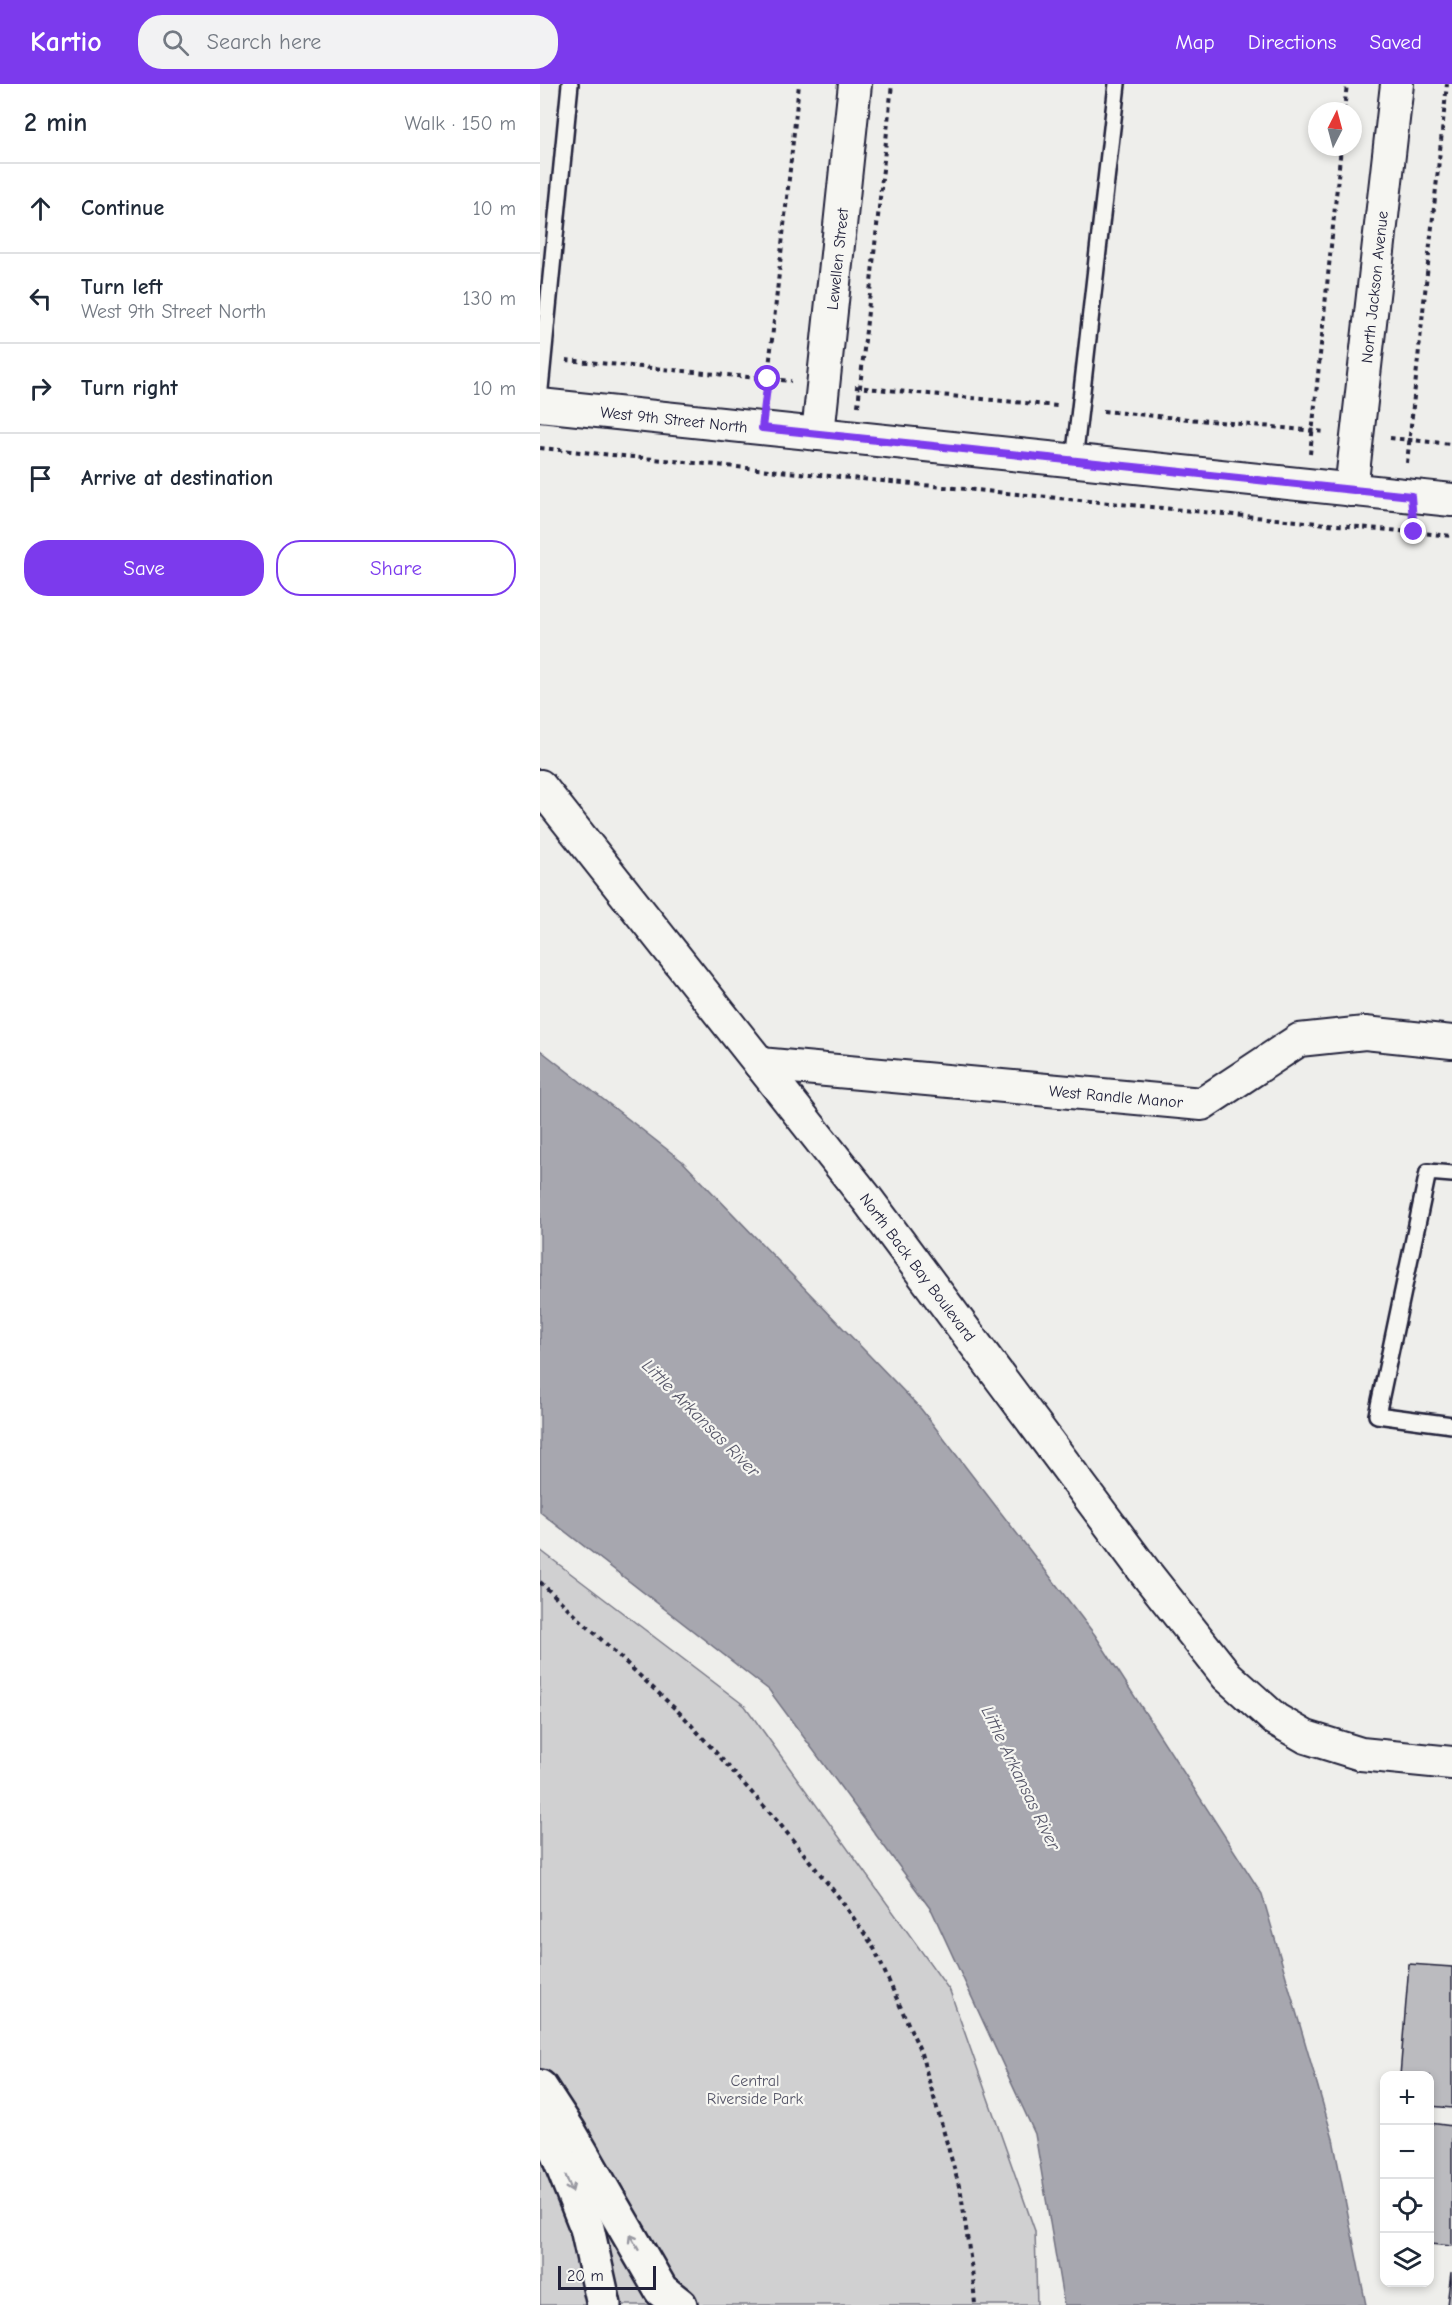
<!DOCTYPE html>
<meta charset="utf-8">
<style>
:root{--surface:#fff;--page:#f2f2f3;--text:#1f2937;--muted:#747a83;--line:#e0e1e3;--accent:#7c3aed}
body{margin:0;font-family:"Comic Neue",sans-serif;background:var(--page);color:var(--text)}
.controls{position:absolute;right:18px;bottom:18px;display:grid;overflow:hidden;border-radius:12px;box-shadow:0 3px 9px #0003}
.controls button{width:54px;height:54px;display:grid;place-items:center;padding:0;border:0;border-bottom:2px solid var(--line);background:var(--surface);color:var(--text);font:30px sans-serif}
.compass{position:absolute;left:768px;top:18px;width:54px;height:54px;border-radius:50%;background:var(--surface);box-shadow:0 3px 9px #0003;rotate:6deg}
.scale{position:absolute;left:18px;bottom:15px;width:98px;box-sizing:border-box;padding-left:6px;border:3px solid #22223b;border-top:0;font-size:16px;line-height:21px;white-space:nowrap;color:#22223b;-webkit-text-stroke:4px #f6f6f2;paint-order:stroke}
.stop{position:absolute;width:18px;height:18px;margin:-14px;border:4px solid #7c3aed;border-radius:50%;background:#fff}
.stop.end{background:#7c3aed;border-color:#fff;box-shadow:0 2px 6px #0008}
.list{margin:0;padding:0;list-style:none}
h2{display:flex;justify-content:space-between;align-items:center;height:78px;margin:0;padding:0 24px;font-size:26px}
h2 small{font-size:20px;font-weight:400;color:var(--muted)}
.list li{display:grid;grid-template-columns:39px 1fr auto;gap:18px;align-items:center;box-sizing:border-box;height:90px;padding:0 24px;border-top:2px solid var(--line)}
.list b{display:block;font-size:22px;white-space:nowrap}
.list p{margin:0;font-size:20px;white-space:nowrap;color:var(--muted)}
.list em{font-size:20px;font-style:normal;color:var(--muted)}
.actions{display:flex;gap:12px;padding:18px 24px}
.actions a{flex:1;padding:14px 0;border:2px solid var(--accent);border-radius:24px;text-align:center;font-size:21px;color:var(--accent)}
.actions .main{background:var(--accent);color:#fff}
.icon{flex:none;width:33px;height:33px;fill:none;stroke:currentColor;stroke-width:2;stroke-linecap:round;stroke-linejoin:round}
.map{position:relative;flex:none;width:912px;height:2221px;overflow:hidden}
header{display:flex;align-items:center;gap:36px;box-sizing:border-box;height:84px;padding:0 30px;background:var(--accent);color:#fff}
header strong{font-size:28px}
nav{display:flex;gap:33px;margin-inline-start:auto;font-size:21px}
.search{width:420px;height:54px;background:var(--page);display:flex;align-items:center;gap:15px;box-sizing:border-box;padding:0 21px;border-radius:24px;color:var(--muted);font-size:22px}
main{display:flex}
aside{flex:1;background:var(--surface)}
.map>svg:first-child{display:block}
</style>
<header>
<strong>Kartio</strong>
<div class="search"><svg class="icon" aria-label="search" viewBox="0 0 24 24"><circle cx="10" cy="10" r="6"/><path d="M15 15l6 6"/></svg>Search here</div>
<nav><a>Map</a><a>Directions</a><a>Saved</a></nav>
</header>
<main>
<aside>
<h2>2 min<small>Walk · 150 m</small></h2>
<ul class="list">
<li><svg class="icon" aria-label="ahead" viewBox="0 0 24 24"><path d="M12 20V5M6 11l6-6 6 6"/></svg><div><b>Continue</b></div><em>10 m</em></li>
<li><svg class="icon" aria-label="left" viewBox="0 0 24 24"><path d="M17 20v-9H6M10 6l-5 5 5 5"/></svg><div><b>Turn left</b><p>West 9th Street North</p></div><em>130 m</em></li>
<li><svg class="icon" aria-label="right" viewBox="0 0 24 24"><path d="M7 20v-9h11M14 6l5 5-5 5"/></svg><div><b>Turn right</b></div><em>10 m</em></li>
<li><svg class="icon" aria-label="arrive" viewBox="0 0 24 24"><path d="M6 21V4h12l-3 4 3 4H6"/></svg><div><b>Arrive at destination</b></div></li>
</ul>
<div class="actions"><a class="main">Save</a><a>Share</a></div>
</aside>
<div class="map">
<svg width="912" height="2221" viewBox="0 0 912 2221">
<rect width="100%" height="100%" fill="#eeeeeb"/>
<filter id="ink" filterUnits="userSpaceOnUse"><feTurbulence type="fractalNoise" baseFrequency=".0167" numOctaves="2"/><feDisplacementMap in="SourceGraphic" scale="12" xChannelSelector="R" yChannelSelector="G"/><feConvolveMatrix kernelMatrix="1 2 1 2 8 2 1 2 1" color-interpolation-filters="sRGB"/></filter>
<g filter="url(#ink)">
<polygon fill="#d0d0d1" stroke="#797986" stroke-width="1.5" points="0,1466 205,1622 410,1907 495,2147 497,2221 0,2221"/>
<polygon fill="#a7a7af" stroke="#727281" stroke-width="1.5" points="0,966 142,1077 381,1325 555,1551 722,1810 793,2055 826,2221 524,2221 495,2050 392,1827 229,1606 0,1428"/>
<g fill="#bbbbbf" stroke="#22223b" stroke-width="1.5">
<polygon points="869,1880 912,1883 912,2024 890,2022 890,1992 860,1992"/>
<polygon points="890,2039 912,2042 912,2162 890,2160"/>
<polygon points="911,2188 912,2221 907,2221"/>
</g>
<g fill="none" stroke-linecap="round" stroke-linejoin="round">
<defs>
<g id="lane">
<polyline points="0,305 30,0"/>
<polyline points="534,377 577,0"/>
<polyline points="912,1090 888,1088 837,1331 912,1341"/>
</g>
<g id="street">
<polyline points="0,321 912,416"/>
<polyline points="278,350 315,0"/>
<polyline points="811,406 857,0"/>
<polyline points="0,702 327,1115 605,1488 687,1592 735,1635 766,1653 821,1670 912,1679"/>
<polyline points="220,980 662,1020 759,956 825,949 912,958"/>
</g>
<g id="secondary">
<polyline points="0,2003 30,2049 121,2206 140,2221"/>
<polyline points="5,2038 47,2144 64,2221"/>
</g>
</defs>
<use href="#lane" stroke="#22223b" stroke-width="20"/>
<use href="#street" stroke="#22223b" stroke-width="36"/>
<use href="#secondary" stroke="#22223b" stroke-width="38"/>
<g stroke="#22223b" stroke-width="4" stroke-dasharray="4.5 4.5" stroke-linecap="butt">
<polyline points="804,27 807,0"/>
<polyline points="26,276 251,297"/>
<polyline points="315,303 517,322"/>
<polyline points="226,312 259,0"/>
<polyline points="318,322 352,0"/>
<polyline points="563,327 786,348"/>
<polyline points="850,354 912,360"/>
<polyline points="0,364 912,452"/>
<polyline points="770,370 801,63"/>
<polyline points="867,379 907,0"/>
<polyline points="0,1498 145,1634 239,1739 301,1816 333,1862 380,1966 399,2031 421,2109 433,2194 435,2221"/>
</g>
<use href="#lane" stroke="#f6f6f2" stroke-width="15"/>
<use href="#street" stroke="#f6f6f2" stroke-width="32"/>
<use href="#secondary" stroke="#f6f6f2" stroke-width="33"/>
</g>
<defs><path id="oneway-shaft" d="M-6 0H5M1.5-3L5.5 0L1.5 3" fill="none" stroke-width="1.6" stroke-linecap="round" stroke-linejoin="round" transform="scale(1.5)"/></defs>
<g stroke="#9797a0">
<use href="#oneway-shaft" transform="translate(29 2100) rotate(68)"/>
<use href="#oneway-shaft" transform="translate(94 2158) rotate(-120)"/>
</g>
</g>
<g fill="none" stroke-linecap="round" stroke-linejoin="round" filter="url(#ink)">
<polyline stroke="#7c3aed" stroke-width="8" points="228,295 222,344 871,412 874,448"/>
</g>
<g text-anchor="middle" stroke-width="4.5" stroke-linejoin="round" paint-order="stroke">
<g font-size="16" fill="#22223b" stroke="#f6f6f2">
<text transform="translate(297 175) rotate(-84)" y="6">Lewellen Street</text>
<text transform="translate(834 203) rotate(-84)" y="6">North Jackson Avenue</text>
<text transform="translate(134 335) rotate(6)" y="6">West 9th Street North</text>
<text transform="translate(576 1012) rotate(5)" y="6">West Randle Manor</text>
<text transform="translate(378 1183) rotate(53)" y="6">North Back Bay Boulevard</text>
</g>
<g font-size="16" fill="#565668" stroke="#f6f6f2">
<text x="215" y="2002">Central<tspan x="215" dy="18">Riverside Park</tspan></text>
</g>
<g font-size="18" font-style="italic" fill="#575769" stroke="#f6f6f2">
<text transform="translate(161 1334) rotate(45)" y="6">Little Arkansas River</text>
<text transform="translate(481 1694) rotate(64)" y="6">Little Arkansas River</text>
</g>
</g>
</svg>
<div class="controls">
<button>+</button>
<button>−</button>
<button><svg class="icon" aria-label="locate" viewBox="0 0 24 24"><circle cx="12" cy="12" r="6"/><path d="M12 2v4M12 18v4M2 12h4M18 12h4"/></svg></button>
<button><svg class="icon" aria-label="layers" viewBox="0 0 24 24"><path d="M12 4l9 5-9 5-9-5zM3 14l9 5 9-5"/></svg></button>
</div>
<svg class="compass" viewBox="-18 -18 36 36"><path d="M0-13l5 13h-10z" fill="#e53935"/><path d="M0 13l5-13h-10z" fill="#747a83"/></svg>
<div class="scale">20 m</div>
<div class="stop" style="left:228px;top:295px"></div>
<div class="stop end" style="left:874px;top:448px"></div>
</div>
</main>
